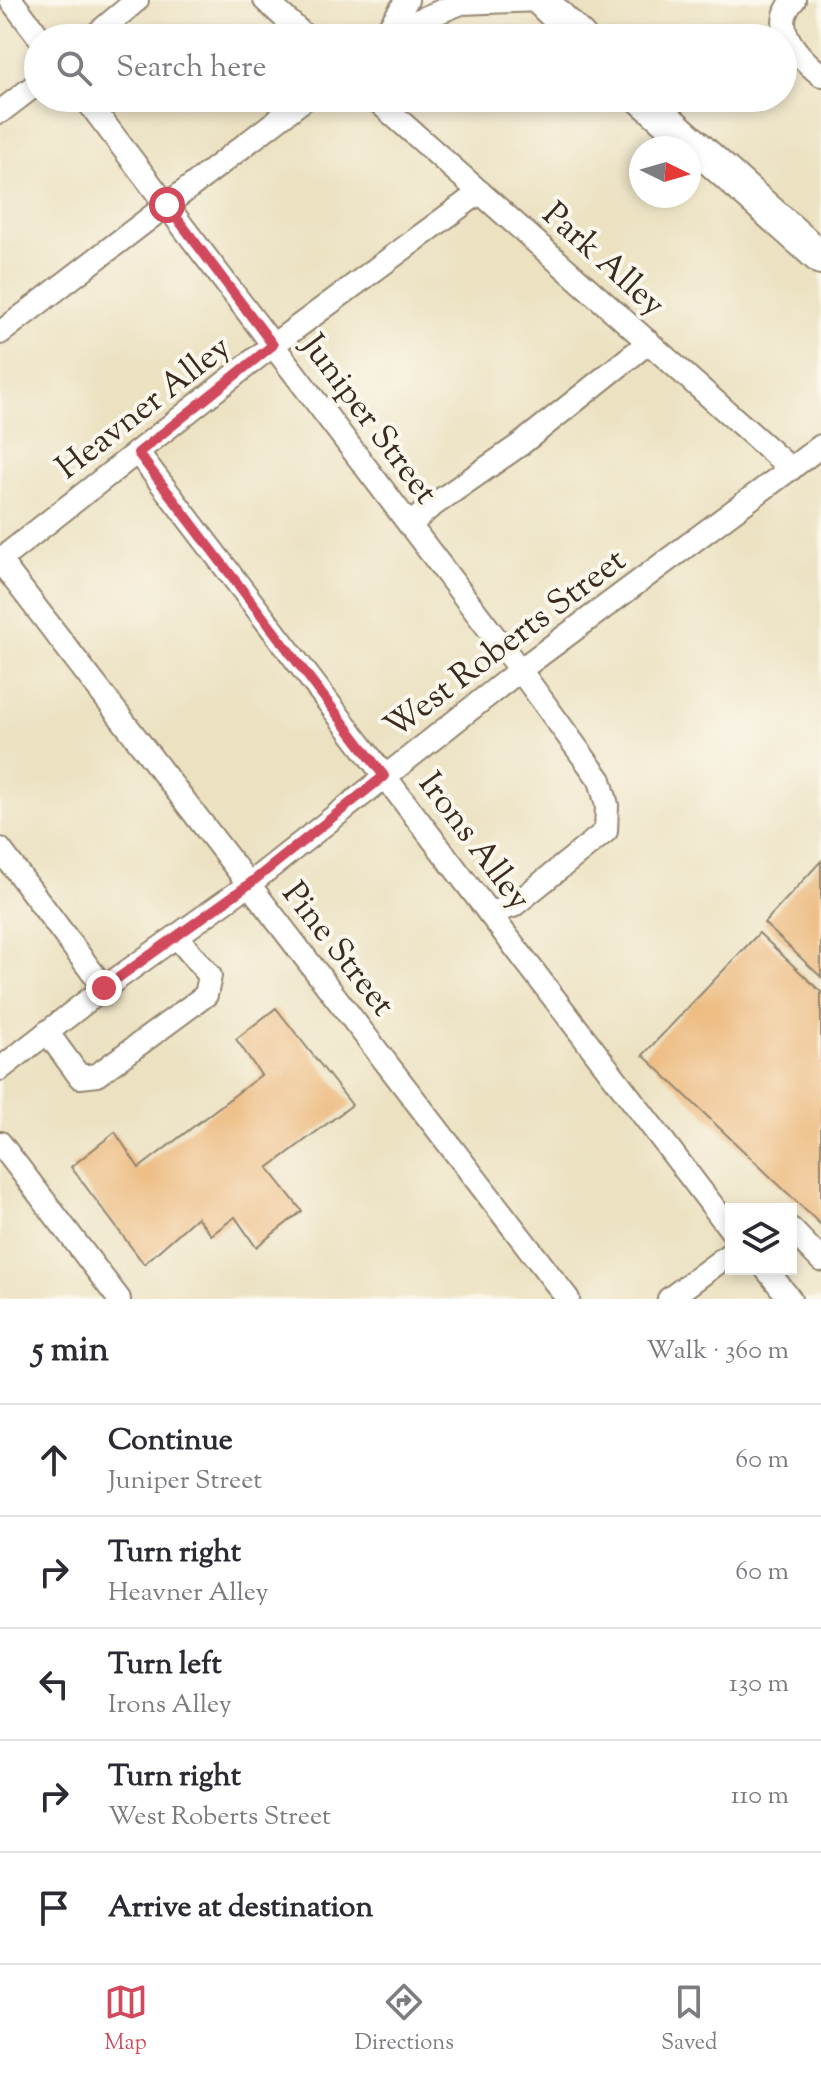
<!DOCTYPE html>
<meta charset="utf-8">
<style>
:root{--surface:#fff;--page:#f2f2f3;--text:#2b2b33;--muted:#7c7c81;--line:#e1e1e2;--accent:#d1495b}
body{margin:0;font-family:"Sorts Mill Goudy",serif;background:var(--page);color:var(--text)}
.controls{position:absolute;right:24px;bottom:24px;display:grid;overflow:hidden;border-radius:0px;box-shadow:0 4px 12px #0003}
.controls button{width:72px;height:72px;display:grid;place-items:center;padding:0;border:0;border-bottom:2px solid var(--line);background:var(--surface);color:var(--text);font:40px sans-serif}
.compass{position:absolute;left:629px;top:136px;width:72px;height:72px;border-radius:50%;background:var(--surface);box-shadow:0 4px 12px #0003;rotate:95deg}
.stop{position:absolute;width:24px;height:24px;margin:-18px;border:6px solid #d1495b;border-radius:50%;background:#fff}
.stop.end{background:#d1495b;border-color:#fff;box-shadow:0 2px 8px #0008}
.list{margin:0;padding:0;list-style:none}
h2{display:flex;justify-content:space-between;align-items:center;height:104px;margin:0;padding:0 32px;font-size:34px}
h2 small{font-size:26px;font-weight:400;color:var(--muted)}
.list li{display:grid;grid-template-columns:52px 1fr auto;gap:24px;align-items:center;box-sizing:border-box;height:112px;padding:0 32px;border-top:2px solid var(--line)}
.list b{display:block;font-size:30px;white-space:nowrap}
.list p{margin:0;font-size:26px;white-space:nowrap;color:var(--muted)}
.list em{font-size:26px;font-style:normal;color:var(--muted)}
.icon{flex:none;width:44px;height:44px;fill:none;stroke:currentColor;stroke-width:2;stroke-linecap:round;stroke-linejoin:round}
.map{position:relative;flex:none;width:821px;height:1299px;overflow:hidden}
.search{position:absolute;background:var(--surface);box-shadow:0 4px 12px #0003;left:24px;right:24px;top:24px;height:88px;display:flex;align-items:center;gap:20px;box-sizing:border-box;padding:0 28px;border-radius:44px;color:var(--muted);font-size:30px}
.sheet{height:664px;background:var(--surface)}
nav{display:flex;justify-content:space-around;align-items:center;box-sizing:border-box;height:112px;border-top:2px solid var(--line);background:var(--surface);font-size:22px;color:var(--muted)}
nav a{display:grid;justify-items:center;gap:4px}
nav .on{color:var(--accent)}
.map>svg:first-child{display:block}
</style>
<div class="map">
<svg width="821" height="1299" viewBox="0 0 821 1299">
<rect width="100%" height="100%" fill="#fbf7ec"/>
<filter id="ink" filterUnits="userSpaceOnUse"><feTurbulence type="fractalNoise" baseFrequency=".0125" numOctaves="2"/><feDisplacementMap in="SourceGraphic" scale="16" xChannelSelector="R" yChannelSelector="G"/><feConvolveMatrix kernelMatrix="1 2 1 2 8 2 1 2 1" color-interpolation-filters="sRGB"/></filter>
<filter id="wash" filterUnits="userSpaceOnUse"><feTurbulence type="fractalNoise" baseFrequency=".006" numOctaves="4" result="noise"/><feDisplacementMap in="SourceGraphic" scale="32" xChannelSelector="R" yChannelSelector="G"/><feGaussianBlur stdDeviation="1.8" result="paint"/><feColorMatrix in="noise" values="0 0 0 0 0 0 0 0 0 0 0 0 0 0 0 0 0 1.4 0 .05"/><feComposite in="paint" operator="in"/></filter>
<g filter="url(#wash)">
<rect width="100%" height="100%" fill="#ece2c2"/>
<g id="blocks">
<g fill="#ecb87a">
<polygon points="821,861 821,977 764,923"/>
<polygon points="759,933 821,992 821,1225 643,1055"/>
<polygon points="276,1008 352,1105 268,1168 302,1211 256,1247 235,1217 211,1235 197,1217 144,1264 71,1167 115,1132 139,1168 261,1075 236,1039"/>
</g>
</g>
</g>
<g filter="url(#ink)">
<use href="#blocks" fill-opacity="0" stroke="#948670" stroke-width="2"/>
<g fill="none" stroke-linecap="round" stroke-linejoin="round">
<defs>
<g id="minor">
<polyline points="11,0 40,38"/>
<polyline points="265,0 307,38"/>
<path d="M794 0C768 27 799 57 821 75"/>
<polyline points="385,34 461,3 541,0"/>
<polyline points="384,35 407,0"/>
<polyline points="92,38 137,0"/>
<polyline points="85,98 520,670 600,780 607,805 606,831 513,906 489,913"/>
<polyline points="374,98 791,469"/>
<polyline points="0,112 38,83"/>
<polyline points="0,333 306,98"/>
<polyline points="138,453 731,1230"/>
<polyline points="410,525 429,508 521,444 649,342"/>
<polyline points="0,560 273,345 480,192"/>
<polyline points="0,561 568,1299"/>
<polyline points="0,849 104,988"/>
<polyline points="47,1032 80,1077 97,1075 206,995 210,976 177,937"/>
<polyline points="0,1069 104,988 248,885 520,670 821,446"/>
<polyline points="0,1143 119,1299"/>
<polyline points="791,1229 821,1260"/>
<polyline points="766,1269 790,1299"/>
<polyline points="669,1299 731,1253"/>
</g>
<g id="highway">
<polyline points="541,0 580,38"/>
<polyline points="642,98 821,258"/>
</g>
</defs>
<use href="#minor" stroke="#948670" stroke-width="26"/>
<use href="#highway" stroke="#948670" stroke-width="36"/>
<use href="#minor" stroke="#fff" stroke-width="22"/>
<use href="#highway" stroke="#fff" stroke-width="32"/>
</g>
</g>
<g fill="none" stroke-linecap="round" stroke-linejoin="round" filter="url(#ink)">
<polyline stroke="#d1495b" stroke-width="10" points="104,988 248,885 384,776 138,453 273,345 167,205"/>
</g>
<g text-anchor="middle" stroke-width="8" stroke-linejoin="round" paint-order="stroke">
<g font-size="34" fill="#3b2a1e" stroke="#fbf7ec">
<text transform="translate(605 258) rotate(42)" y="12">Park Alley</text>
<text transform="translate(142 406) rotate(-38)" y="12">Heavner Alley</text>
<text transform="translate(371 418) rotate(53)" y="12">Juniper Street</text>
<text transform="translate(504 642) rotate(-37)" y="12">West Roberts Street</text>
<text transform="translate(476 840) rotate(53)" y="12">Irons Alley</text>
<text transform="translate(340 948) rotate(52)" y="12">Pine Street</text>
</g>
</g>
</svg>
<div class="controls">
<button><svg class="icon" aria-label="layers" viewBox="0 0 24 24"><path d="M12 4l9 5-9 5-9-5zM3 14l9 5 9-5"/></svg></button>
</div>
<svg class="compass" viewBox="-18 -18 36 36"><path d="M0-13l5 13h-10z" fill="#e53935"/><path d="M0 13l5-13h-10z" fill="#7c7c81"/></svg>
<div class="stop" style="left:167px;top:205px"></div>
<div class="stop end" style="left:104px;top:988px"></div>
<div class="search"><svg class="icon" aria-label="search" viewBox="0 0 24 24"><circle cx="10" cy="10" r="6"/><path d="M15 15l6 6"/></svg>Search here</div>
</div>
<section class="sheet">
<h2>5 min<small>Walk · 360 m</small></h2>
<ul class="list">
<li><svg class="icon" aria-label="ahead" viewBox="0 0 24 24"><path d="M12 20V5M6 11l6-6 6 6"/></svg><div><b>Continue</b><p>Juniper Street</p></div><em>60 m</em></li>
<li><svg class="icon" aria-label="right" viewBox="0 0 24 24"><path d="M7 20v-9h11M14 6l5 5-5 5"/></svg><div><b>Turn right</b><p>Heavner Alley</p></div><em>60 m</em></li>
<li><svg class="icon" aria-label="left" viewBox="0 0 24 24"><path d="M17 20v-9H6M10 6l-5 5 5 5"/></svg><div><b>Turn left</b><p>Irons Alley</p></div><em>130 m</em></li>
<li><svg class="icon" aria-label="right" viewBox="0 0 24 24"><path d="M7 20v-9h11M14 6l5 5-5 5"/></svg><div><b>Turn right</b><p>West Roberts Street</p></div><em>110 m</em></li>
<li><svg class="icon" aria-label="arrive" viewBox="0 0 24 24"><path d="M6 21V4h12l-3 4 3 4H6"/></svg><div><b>Arrive at destination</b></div></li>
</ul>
</section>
<nav>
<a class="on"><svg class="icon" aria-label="map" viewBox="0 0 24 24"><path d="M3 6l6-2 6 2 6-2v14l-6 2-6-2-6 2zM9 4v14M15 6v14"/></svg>Map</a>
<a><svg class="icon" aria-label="directions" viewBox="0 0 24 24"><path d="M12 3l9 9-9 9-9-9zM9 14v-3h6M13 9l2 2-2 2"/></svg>Directions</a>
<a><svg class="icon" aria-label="saved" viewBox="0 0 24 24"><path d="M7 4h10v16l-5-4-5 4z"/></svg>Saved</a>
</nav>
